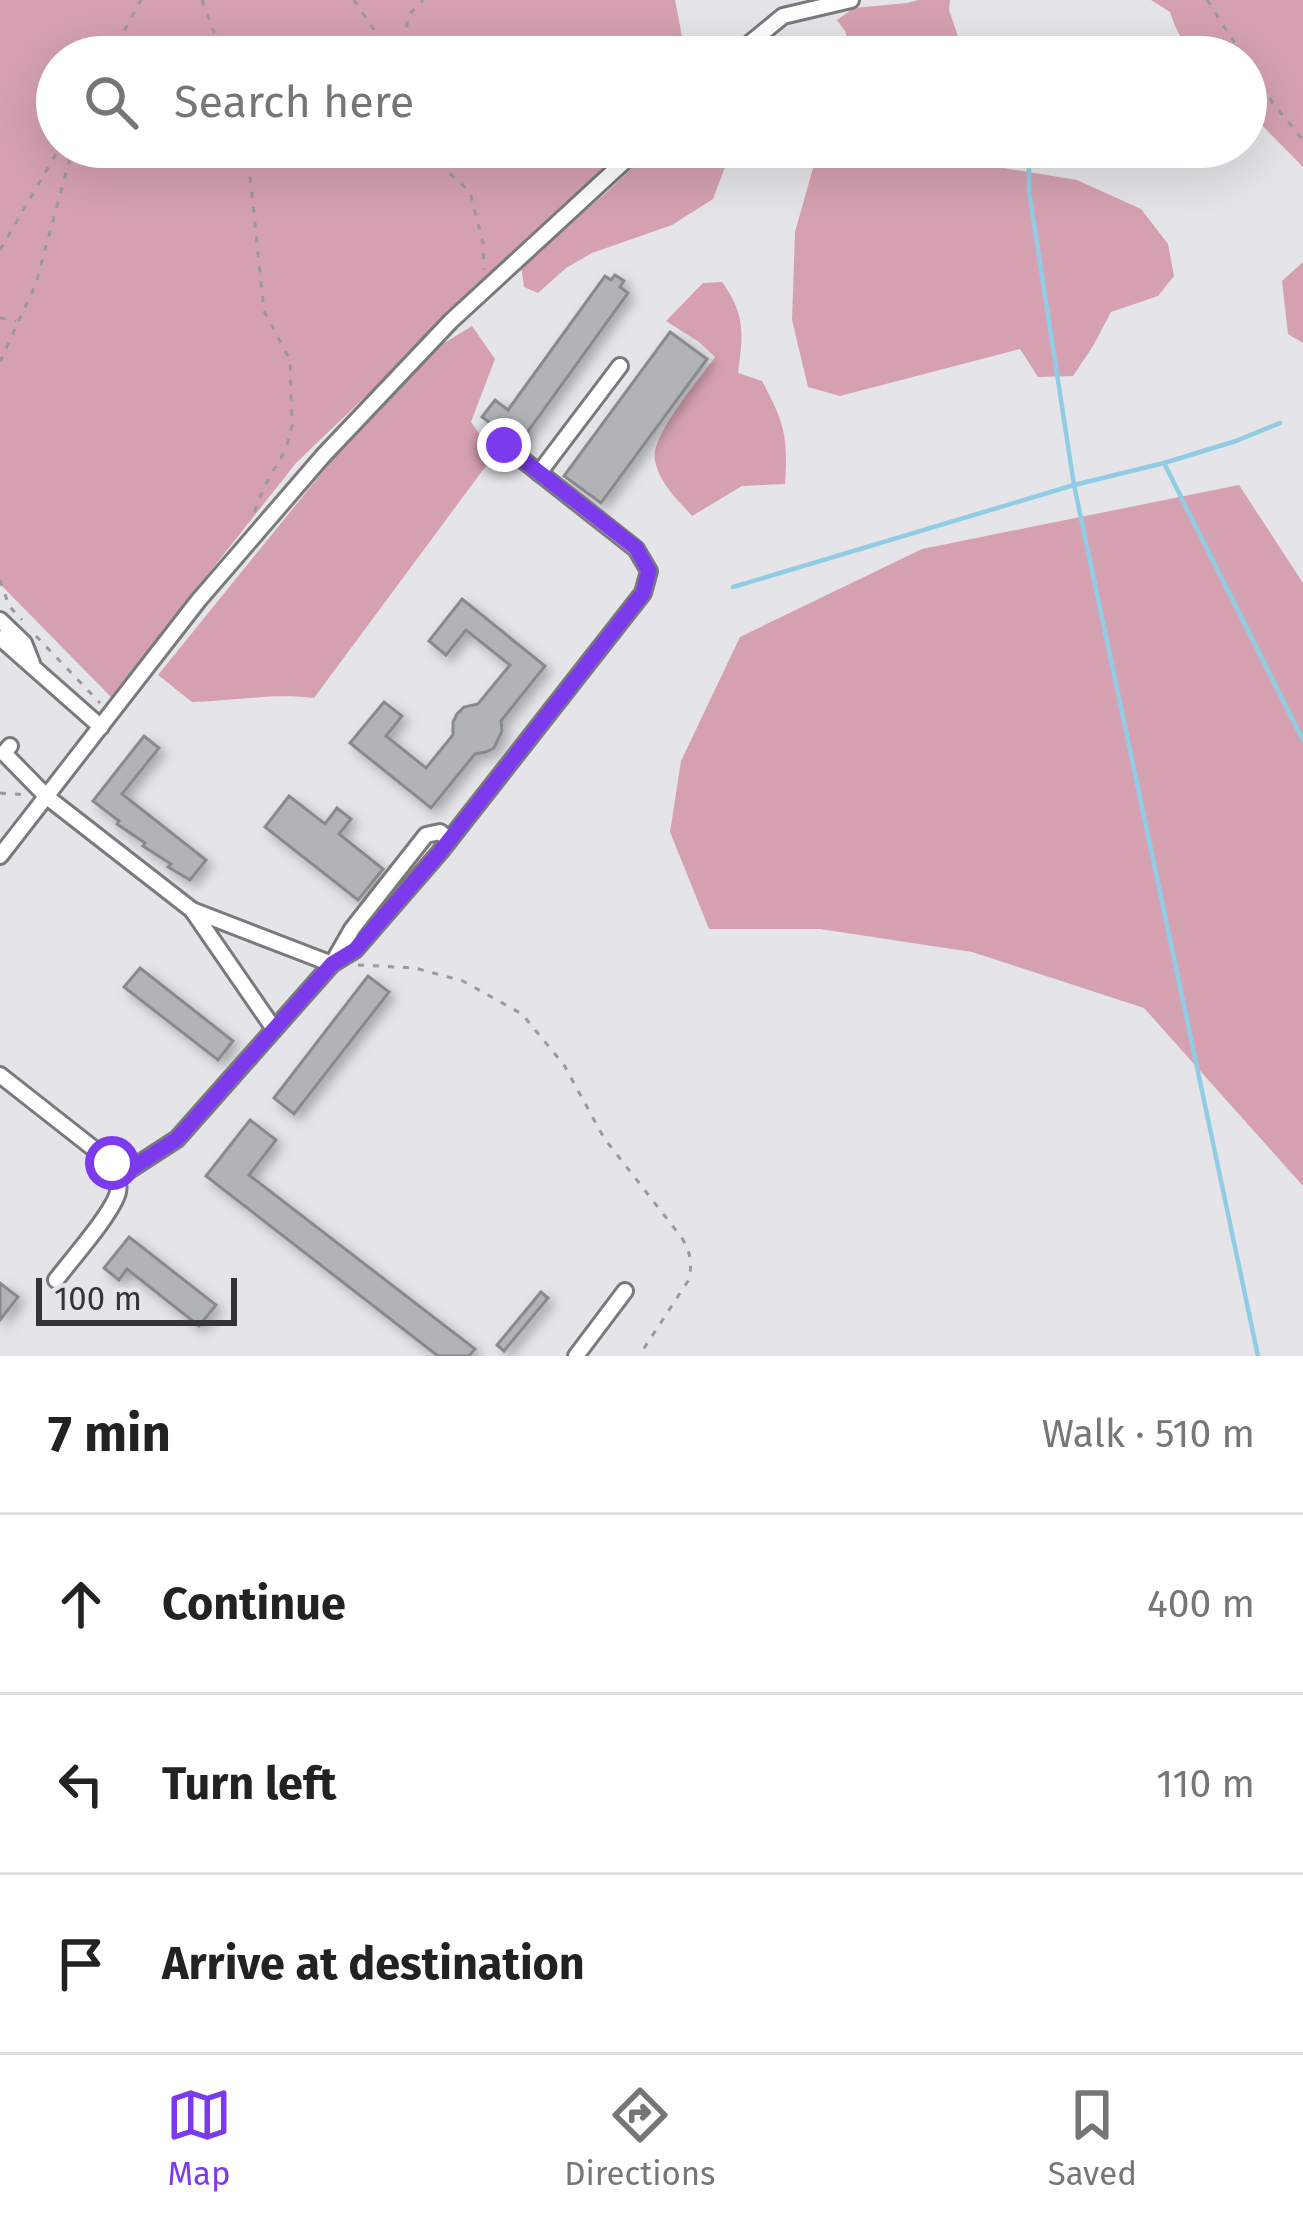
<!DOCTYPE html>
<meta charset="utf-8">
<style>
:root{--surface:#fff;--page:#f2f2f2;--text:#222;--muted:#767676;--line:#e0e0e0;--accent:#7c3aed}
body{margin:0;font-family:"Fira Sans",sans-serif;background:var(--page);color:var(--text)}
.scale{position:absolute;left:36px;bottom:30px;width:201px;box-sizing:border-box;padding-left:12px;border:6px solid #343436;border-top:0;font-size:33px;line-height:42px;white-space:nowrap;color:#343436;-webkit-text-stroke:9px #e5e4e8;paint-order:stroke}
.stop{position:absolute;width:36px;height:36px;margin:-27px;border:9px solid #7c3aed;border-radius:50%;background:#fff}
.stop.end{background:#7c3aed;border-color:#fff;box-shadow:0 3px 12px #0008}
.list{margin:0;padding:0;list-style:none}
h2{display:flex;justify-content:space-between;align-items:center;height:156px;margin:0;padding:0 48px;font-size:51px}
h2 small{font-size:39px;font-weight:400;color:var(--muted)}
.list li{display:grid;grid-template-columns:78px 1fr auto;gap:36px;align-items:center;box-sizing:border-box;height:180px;padding:0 48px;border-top:3px solid var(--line)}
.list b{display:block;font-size:45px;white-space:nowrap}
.list em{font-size:39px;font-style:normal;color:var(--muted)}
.icon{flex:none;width:66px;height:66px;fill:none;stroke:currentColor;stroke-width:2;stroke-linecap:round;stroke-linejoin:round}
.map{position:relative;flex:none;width:1303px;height:1356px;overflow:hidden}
.search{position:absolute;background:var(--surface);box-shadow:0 12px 48px #0002;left:36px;right:36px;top:36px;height:132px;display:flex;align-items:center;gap:30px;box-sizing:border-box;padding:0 42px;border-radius:66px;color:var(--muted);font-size:45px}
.sheet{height:696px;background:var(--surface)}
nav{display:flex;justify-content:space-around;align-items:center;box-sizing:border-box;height:168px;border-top:3px solid var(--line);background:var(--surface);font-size:33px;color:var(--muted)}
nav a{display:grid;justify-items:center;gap:6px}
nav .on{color:var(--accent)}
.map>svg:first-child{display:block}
</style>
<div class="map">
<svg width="1303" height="1356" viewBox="0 0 1303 1356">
<defs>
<filter id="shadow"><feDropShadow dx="5.5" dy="5.5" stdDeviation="6" flood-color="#0004"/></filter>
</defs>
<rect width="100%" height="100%" fill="#e5e4e8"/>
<g fill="#d5a1b0">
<polygon points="0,0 675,0 686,57 57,57 57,147 626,147 296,463 111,697 0,584"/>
<polygon points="918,0 950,0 949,10 965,57 852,57 845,31 837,20 854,8 907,3"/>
<path d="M1151 0H1303V167L1246 109V57C1200 57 1186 60 1170 12Z"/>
<polygon points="654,147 729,147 731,151 713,199 672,225 592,253 566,268 538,293 524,287 521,265 606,193"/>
<polygon points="819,147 938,147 1003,168 1077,180 1141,209 1168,244 1174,276 1158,296 1111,312 1093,346 1073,376 1038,377 1020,349 840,396 808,387 792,320 795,232"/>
<polygon points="1303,262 1303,343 1288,334 1282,281"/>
<path d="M722 282C746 315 743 335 738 373L762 381C785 424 788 436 785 484L742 486 692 516C677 499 660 484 655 461 649 437 700 379 715 357L699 342 666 321 703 283Z"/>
<path d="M472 326 495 359 471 422 494 455 314 698C272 693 234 701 192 702L158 675 372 411 428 353Z"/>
<polygon points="1239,485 1303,583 1303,1186 1144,1008 972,952 820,929 709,929 670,832 681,761 740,637 922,549"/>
</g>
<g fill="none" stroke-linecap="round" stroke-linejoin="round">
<g stroke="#90cde5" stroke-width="4.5">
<polyline points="1029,147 1029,191 1074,485 1258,1356"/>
<polyline points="1164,463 1303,740"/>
<polyline points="733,587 1074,485 1164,463 1236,441 1280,423"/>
</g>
</g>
<g fill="#b1b4b7" stroke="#888a8d" stroke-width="3" filter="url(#shadow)">
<polygon points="615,275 624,281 620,287 628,293 519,444 482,417 495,400 508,410 605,276 611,280"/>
<polygon points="670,332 707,359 601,503 564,476"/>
<polygon points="462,599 545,666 501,721 502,731 494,748 486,752 475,754 431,808 350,743 384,702 402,716 386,736 426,768 453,735 453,722 457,714 464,707 478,704 510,665 466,630 446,655 429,641"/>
<polygon points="144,736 159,748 122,794 206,860 190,880 168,867 171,864 143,846 145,843 117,824 119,821 93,801"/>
<polygon points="289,796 325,824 337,808 351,819 339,834 383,869 358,900 265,827"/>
<polygon points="140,968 233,1041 218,1060 124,987"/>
<polygon points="368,976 389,992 294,1114 274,1098"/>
<polygon points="250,1120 276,1140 249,1175 475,1349 469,1356 438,1356 206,1176"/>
<polygon points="129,1237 216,1305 199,1326 127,1269 119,1280 104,1268"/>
<polygon points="0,1283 18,1297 0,1320"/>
<polygon points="541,1292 548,1298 504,1351 497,1345"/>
</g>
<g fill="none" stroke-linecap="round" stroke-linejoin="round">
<defs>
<g id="minor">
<polyline points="733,57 783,16 851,0"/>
<polyline points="539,473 620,366"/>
<polyline points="0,620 24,643 32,663"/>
<polyline points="0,638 101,727"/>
<polyline points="10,746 4,753 47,797 192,910 332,964 355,950 440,852 643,593 649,571 636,549 504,445"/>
<polyline points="0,856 198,601 323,456 451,321 640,147"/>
<polyline points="192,910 274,1029"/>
<path d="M0 1075 112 1163C115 1171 120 1183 118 1192 113 1213 70 1261 56 1280"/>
<polyline points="117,1178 177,1139 332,964 352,929 426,835 440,832 449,840"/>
<polyline points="576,1356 625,1291"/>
</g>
</defs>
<use href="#minor" stroke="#7a7a7d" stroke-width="20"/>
<g stroke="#9a9a9d" stroke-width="3" stroke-dasharray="6 9" stroke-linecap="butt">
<polyline points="202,0 223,57"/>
<polyline points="354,0 392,57"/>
<polyline points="1207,0 1244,57"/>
<polyline points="110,57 141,0"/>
<polyline points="403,57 408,16 423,0"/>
<polyline points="1246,60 1272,102 1303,140"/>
<polyline points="247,147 264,311 290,360 292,426 286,449 264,487 254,513"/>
<polyline points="438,147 445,169 470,192 483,243 484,270"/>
<polyline points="0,250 60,147"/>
<polyline points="0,318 16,321"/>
<polyline points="0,362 36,283 73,147"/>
<polyline points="0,580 9,606 22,620"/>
<polyline points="36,636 100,703"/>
<polyline points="0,793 28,795"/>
<path d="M358 965 415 968 463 981 522 1014 564 1065 604 1138 682 1238C691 1254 693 1264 688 1281L639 1356"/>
</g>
<use href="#minor" stroke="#fff" stroke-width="14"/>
</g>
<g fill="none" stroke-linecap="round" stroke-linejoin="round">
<polyline stroke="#7c3aed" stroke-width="15" points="112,1163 117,1178 177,1139 332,964 355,950 440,852 643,593 649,571 636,548 504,445"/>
</g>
</svg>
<div class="scale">100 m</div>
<div class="stop" style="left:112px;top:1163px"></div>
<div class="stop end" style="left:504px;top:445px"></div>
<div class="search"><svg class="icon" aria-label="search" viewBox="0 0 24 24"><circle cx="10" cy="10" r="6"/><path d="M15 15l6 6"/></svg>Search here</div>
</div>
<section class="sheet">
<h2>7 min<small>Walk · 510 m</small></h2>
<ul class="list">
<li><svg class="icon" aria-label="ahead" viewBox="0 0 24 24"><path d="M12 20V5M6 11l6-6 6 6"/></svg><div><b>Continue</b></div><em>400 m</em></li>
<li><svg class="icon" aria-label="left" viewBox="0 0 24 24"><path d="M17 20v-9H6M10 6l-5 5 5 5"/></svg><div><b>Turn left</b></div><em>110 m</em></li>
<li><svg class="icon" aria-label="arrive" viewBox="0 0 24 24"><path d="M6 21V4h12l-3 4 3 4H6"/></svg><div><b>Arrive at destination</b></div></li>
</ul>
</section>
<nav>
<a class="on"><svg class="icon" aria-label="map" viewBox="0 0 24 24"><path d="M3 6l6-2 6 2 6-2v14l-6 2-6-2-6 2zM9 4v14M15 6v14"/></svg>Map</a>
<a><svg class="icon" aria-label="directions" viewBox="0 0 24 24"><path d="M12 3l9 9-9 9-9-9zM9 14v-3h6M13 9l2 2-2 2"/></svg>Directions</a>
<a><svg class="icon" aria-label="saved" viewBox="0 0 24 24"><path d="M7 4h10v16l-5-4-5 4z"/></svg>Saved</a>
</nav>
